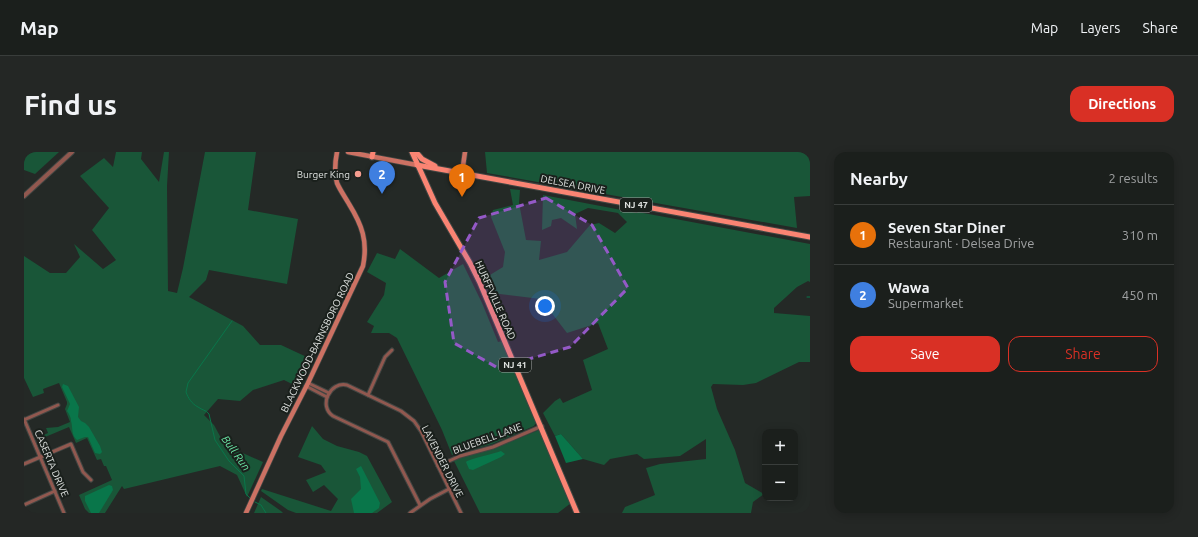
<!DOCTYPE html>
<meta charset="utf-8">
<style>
:root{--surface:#1b1f1c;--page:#242725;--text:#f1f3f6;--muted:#a0a2a3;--line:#393d3b;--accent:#d93025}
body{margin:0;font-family:Ubuntu,sans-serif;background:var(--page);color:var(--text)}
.controls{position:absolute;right:12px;bottom:12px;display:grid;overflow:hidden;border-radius:8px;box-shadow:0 2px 10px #0003}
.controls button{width:36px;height:36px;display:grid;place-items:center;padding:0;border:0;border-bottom:1px solid var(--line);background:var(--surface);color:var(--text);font:20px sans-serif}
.you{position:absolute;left:521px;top:154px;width:14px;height:14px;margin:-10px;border:3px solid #fff;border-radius:50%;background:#1a73e8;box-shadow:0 0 0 6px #1a73e833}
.badge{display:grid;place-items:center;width:26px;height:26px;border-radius:50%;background:var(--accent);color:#fff;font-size:13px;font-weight:700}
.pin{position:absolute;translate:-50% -33px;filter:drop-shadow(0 1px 2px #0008)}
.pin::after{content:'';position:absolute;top:21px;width:14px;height:12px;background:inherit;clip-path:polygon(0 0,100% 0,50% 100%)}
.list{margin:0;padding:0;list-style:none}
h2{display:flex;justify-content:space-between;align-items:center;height:52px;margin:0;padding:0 16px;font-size:17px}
h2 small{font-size:13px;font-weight:400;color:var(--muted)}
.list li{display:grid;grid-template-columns:26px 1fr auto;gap:12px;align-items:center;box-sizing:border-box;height:60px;padding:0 16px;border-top:1px solid var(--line)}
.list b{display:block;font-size:15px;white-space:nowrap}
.list p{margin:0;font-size:13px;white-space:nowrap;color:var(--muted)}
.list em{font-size:13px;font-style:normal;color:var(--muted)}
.actions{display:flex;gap:8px;padding:12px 16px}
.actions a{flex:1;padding:9px 0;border:1px solid var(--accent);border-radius:12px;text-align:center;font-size:14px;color:var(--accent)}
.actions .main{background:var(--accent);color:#fff}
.map{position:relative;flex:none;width:786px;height:361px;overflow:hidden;border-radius:12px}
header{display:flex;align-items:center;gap:24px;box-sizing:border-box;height:56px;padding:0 20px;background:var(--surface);border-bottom:1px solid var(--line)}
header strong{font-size:19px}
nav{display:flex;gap:22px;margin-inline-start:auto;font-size:14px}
.intro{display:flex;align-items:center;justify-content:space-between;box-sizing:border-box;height:96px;padding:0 24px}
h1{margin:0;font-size:28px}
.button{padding:10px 18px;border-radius:12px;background:var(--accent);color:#fff;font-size:14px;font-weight:700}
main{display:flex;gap:24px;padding:0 24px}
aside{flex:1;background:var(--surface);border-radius:12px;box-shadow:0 2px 10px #0003}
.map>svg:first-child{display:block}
</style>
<header>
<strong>Map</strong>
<nav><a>Map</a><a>Layers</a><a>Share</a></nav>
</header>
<div class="intro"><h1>Find us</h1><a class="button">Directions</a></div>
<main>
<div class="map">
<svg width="786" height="361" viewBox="0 0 786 361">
<rect width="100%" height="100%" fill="#242926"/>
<g fill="#195638">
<polygon points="0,0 35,0 11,22 0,18"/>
<polygon points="92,0 118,0 117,7 135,30 140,0 145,0 143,34 144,139 153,141 159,116 181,0 232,0 224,58 274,67 263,132 185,118 182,128 165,145 219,174 236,193 257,193 287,207 274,235 260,228 229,238 216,249 194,247 180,263 190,273 197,286 212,298 239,310 223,345 213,323 196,314 100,337 98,334 81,361 65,361 61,357 55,343 88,328 82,314 80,314 77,307 73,308 63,286 52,291 45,275 14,288 13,286 24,281 22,276 34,275 46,270 41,257 43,252 43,250 35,231 19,237 20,241 9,245 0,226 0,104 26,121 42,121 56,105 50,92 79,117 92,108 68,78 85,56 56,24 80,6 89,15"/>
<polygon points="461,0 786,0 786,44 770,45 773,76 463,21"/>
<polygon points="486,37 496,38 495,51 502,88 517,89 515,108 543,100 566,73 575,71 591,81 603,70 594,61 564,56 551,62 553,77 537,66 528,68 527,74 518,78 519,43 613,61 614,60 786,92 786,130 784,129 773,135 750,156 750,161 786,164 786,210 775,210 732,231 719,233 689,232 687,235 693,257 711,298 721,331 740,342 729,350 727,361 598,361 601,355 631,343 622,316 636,312 682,307 682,287 656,304 620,307 613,302 586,307 580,313 559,307 537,282 531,284 519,261 531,249 536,246 539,251 568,238 559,208 584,197 574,171 543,181 517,147 468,141 461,126 479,115 481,100 467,65 469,58 489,53"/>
<polygon points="376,97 415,126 439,112 458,151 474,190 478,189 513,269 510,274 468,292 428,303 418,278 373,186 365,181 347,181 350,174 343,170 360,143 362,131 343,120 353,101 371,107"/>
<polygon points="288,274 299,287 313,294 335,300 343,304 368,350 353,361 272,361 264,358 237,339 238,337 307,359 314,347 300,333 289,340 282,328 302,320 297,313 274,305"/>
<polygon points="515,278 516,279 547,351 534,361 456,361 430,309 438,305 468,297"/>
<polygon points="237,345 257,359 259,361 230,361"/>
</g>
<g fill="#09764a">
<path d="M39 232 44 234 55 255 54 265 57 269 61 271 65 275 76 294 78 300 76 302 71 301 64 285H61L53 288C47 283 49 276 47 269 47 265 45 262 43 259L46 252 38 235Z"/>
<polygon points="537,282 559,307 542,311 531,284"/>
<path d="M477 299 481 302 477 305 449 318 445 317 442 310C444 307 470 302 477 299Z"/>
<polygon points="337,314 356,351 355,356 348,361 330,361 327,347 337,337 336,325 332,317"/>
<polygon points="85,333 88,334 89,338 75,361 67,361 61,349 61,344"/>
</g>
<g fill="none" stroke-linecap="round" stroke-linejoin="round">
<g stroke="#09764a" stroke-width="1">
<polyline points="783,145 786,145"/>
<path d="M208 169 164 231 162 240C164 246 168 252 174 255 178 258 182 258 185 262L191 288 205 309 220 324 222 342 226 346"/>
<polyline points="231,350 237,353 242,361"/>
</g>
<defs>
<g id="minor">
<polyline points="284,231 305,241"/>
<polyline points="282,234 303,245"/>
<polyline points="344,243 361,205 368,198"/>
<polyline points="0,267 40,361"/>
<polyline points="0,268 34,253"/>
<polyline points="0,312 47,292 59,320 67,328"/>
<polyline points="414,314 436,304 469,295 518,274"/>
<polyline points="0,353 31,339"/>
<path d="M396 353 364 290 309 264C294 254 306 229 323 233L377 259 390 269 397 279 437 361"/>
<polyline points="386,361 406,347 425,337"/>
</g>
<polyline id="tertiary" points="0,44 48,0"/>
<g id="secondary">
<polyline points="324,0 393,13"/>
<polyline points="438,21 441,0"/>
<path d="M222 361 257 284 284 231 339 114C344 89 338 73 325 52 321 45 316 38 313 31 310 20 311 10 313 0"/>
</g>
<g id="primary">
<polyline points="388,0 411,51 446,111 456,131 553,361"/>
<polyline points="392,0 398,7 411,14"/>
<polyline points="348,5 349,0"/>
<polyline points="393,13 786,85"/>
</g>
</defs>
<use href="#minor" stroke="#424643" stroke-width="5"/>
<use href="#tertiary" stroke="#424643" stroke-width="6"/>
<use href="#secondary" stroke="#424643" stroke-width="6"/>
<use href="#primary" stroke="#424643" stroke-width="7"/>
<use href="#minor" stroke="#91584f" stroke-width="3"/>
<use href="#tertiary" stroke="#91584f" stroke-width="4"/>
<use href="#secondary" stroke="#cc7163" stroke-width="4.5"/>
<use href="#primary" stroke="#fa8473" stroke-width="5"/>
</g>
<path fill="#9459c7" fill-opacity="0.2" stroke="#9459c7" stroke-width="3" stroke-dasharray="8 5" stroke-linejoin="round" d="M522 46 568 73 604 136 546 195 474 216 430 191 421 130 455 66Z"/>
<circle fill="#f59d8f" stroke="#1a201c" stroke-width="1.5" cx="334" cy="22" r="4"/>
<g text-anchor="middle" stroke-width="4" stroke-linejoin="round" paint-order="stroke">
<g fill="#1a201c" stroke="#a2a6a4" stroke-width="1">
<rect x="596" y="46" width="32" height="14" rx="3"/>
<rect x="475" y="206" width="32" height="14" rx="3"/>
</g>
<g font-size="9" font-weight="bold" fill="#dde0de">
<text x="612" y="56">NJ 47</text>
<text x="491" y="216">NJ 41</text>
</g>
<g font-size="10" fill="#dde0de" stroke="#1a201c" text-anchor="end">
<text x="326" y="26">Burger King</text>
</g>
<g font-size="10" fill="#dde0de" stroke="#1a201c">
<text transform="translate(549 32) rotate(11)" y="4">DELSEA DRIVE</text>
<text transform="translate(472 148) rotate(66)" y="4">HURFFVILLE ROAD</text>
<text transform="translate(293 190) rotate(-64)" y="4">BLACKWOOD-BARNSBORO ROAD</text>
<text transform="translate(463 286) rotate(-20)" y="4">BLUEBELL LANE</text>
<text transform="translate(419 309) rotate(63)" y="4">LAVENDER DRIVE</text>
<text transform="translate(28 311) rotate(67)" y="4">CASERTA DRIVE</text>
</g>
<g font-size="11" font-style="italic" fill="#6be5a5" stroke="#1a201c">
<text transform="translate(212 301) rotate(54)" y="4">Bull Run</text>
</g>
</g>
</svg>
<div class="controls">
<button>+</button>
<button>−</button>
</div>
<div class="you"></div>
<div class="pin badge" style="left:438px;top:45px;background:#e8710a">1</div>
<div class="pin badge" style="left:358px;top:42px;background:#3f7fe0">2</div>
</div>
<aside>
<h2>Nearby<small>2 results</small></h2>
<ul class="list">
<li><span class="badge" style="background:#e8710a">1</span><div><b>Seven Star Diner</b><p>Restaurant · Delsea Drive</p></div><em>310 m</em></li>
<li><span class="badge" style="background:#3f7fe0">2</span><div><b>Wawa</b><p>Supermarket</p></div><em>450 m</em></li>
</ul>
<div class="actions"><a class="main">Save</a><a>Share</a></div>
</aside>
</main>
